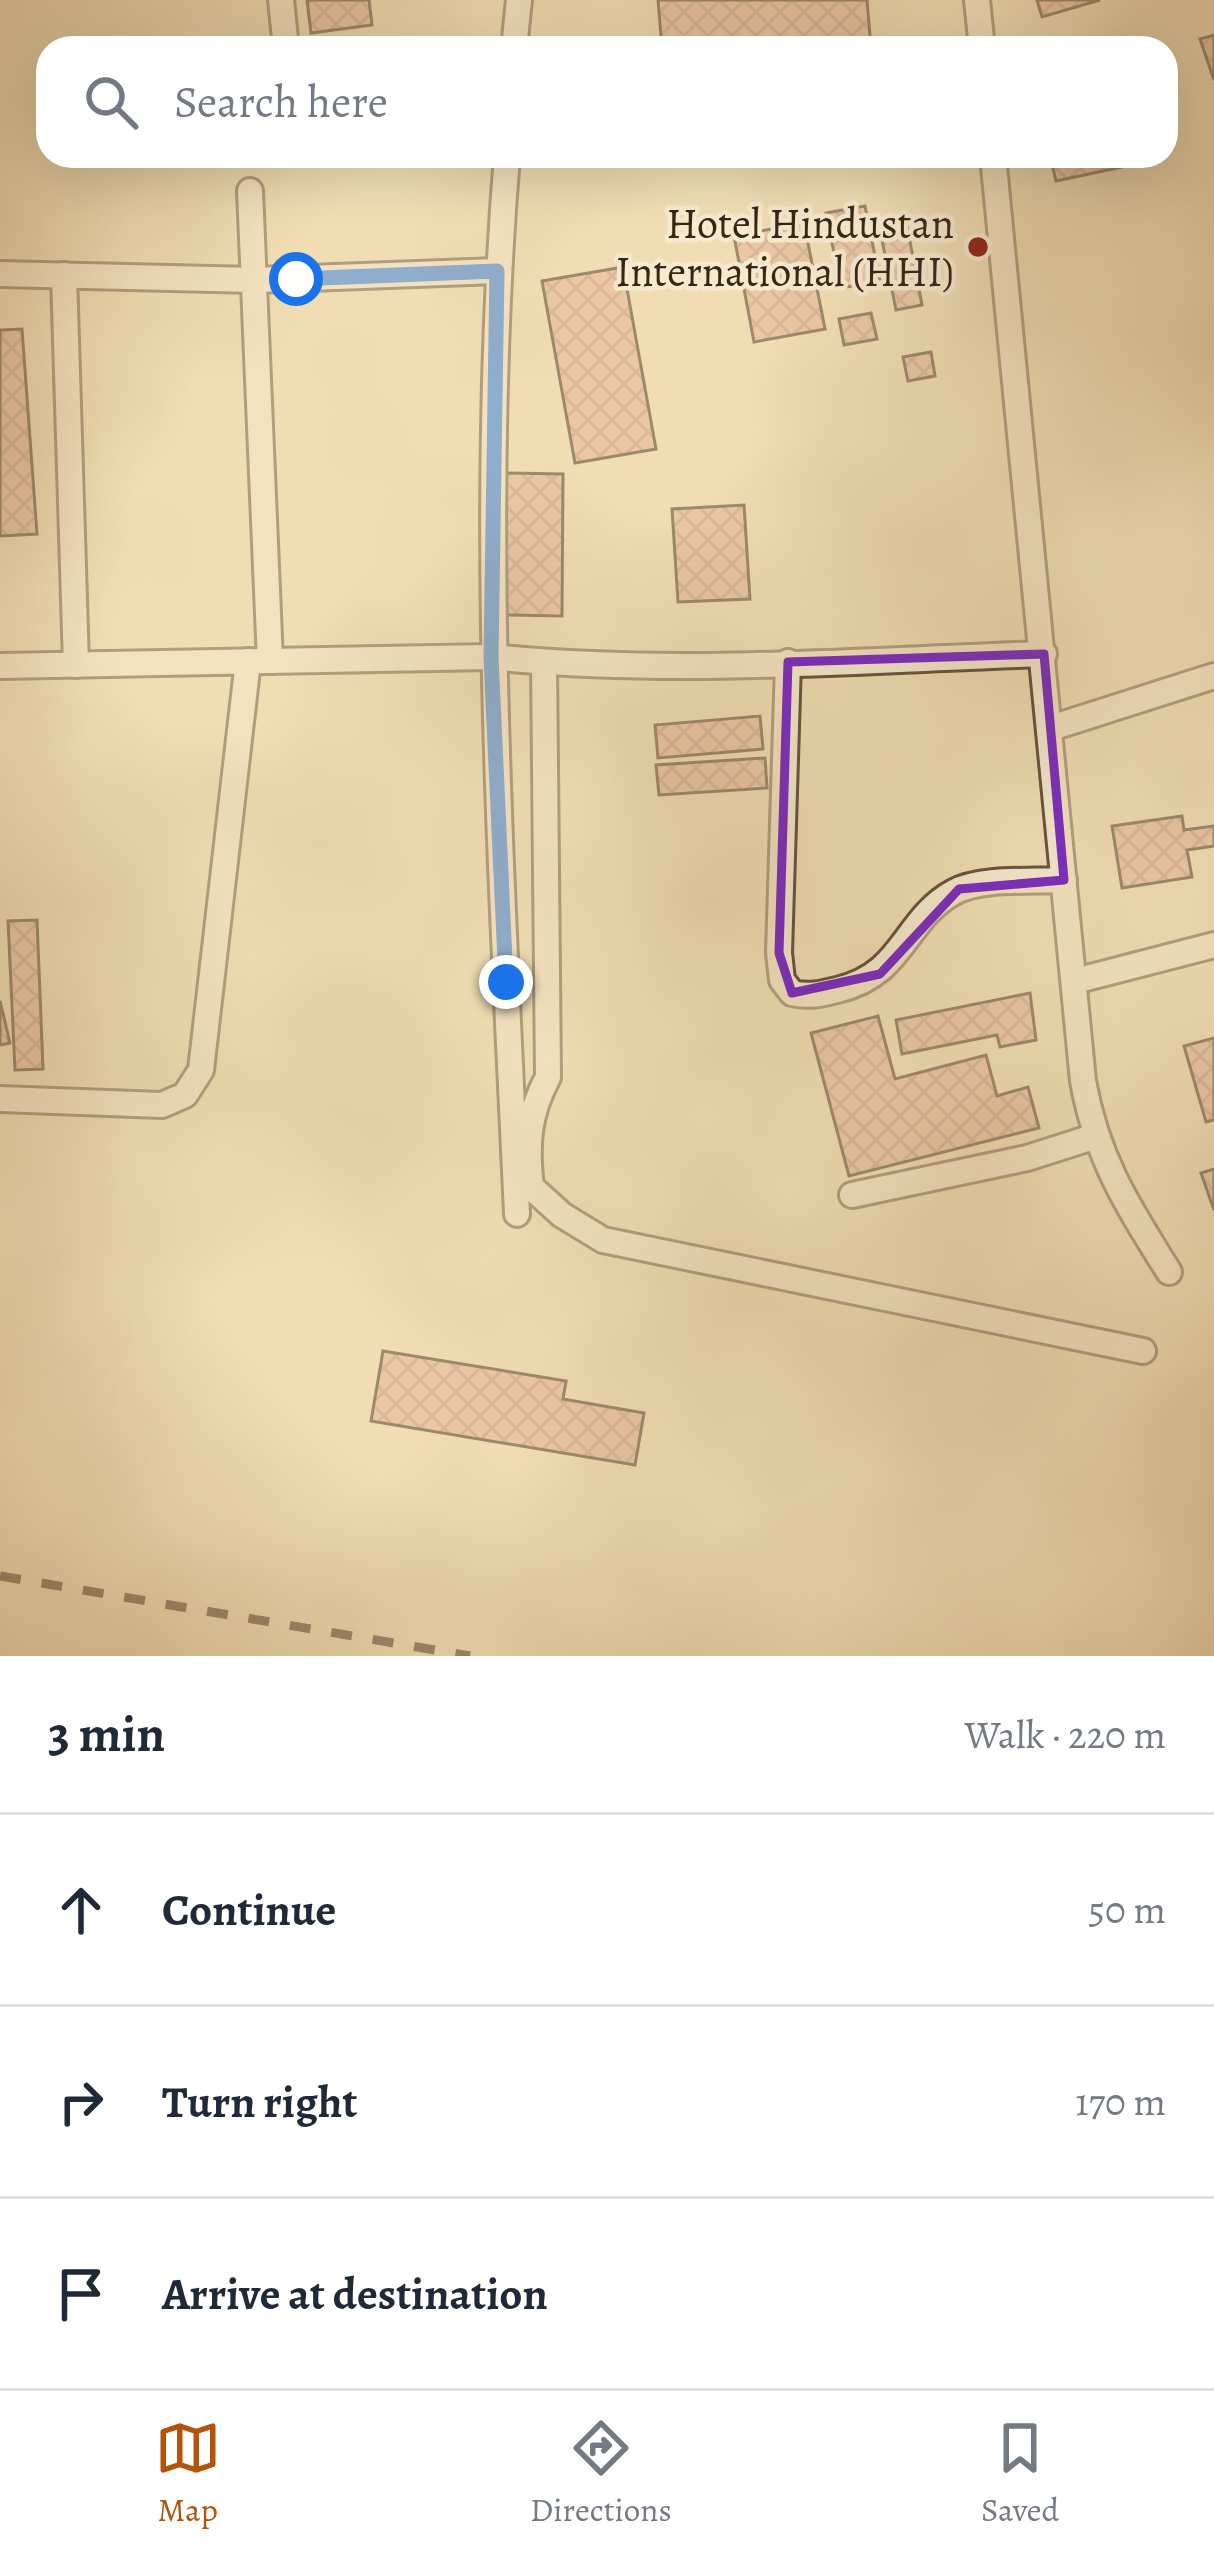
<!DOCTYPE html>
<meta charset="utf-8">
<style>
:root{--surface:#fff;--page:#f6f6f7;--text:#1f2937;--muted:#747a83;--line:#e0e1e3;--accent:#b45309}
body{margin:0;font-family:Alegreya,serif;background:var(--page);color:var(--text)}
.stop{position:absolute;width:36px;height:36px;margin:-27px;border:9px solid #1a73e8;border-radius:50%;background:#fff}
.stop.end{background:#1a73e8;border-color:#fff;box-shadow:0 3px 12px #0008}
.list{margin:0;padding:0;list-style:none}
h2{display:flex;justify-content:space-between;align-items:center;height:156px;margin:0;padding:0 48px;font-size:51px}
h2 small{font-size:39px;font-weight:400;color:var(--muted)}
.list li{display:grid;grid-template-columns:78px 1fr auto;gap:36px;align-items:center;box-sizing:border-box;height:192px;padding:0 48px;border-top:3px solid var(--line)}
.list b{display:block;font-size:45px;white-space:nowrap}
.list em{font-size:39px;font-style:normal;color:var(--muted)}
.icon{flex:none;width:66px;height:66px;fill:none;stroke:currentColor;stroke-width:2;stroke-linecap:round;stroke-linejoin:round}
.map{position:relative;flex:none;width:1214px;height:1656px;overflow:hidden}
.search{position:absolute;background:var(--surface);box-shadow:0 12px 48px #0002;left:36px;right:36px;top:36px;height:132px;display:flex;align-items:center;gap:30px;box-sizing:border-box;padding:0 42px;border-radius:36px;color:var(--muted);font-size:45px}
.sheet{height:732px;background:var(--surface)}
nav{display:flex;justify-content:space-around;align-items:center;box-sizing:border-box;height:168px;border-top:3px solid var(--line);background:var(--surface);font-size:33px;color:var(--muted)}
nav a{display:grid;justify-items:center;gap:6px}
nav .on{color:var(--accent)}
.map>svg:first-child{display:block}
</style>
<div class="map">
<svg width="1214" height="1656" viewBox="0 0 1214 1656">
<defs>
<pattern id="building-cross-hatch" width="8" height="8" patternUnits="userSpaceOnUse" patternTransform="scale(3)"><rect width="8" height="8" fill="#e7ad94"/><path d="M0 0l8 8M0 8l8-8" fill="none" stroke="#bc8d78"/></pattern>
</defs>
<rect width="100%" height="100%" fill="#f0ddb4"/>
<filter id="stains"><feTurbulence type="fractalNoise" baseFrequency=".00167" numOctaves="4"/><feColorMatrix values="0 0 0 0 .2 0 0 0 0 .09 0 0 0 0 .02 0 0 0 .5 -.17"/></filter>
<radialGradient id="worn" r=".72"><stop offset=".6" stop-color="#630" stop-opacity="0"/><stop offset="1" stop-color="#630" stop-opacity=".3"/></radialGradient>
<g fill="url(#building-cross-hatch)" stroke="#382514" stroke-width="3">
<polygon points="307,0 369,0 372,25 311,33"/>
<polygon points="658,0 867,0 871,48 662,48"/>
<polygon points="1037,0 1100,0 1042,17"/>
<polygon points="1214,35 1214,80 1200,39"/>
<polygon points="1050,156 1149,156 1150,161 1056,181"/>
<polygon points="865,206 880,281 841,288 826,213"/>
<polygon points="905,215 922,305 896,310 878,220"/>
<polygon points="804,223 825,329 754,342 734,236"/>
<polygon points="623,267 656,449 575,463 542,281"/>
<polygon points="871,313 877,339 844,345 839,319"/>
<polygon points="22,329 37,534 0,536 0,330"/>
<polygon points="931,352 935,376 908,381 903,357"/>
<polygon points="502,473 563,474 562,616 501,615"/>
<polygon points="744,505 750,599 678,602 672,509"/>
<polygon points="760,716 763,749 658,758 655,725"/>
<polygon points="765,758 767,788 659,795 656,765"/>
<polygon points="1182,816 1184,830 1214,826 1214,846 1187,850 1192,877 1122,888 1112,826"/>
<polygon points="37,920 43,1069 15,1070 8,921"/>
<polygon points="1030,993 1036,1040 1000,1047 997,1035 902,1054 896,1020"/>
<polygon points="0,1001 10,1043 0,1045"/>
<polygon points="878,1016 895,1079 986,1055 997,1096 1028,1087 1039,1128 849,1176 811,1033"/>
<polygon points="1214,1038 1214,1120 1206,1122 1184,1046"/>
<polygon points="1214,1169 1214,1210 1201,1173"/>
<polygon points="383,1351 566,1381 563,1399 644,1413 635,1465 371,1421"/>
</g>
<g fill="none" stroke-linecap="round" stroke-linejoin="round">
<defs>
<g id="street">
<polyline points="281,0 286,48"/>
<polyline points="977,0 982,48"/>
<polyline points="514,48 519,0"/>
<path d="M507 156C478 508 501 861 517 1214"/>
<path d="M993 156 1083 1081C1097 1159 1127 1205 1169 1272"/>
<polyline points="250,191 270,661"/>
<polyline points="0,274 255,280 497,271"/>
<polyline points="64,275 76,665"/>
<path d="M788 662 779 953 782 980 792 993C809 997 821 994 837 990 905 974 903 920 954 892 981 877 1033 882 1064 880"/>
<path d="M544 663 548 1077C528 1114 526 1146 531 1187L562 1215 603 1240 1143 1351"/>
<path d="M0 666 491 657C673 676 862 660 1044 654"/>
<polyline points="1051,728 1214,676"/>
<polyline points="1075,981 1214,945"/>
<polyline points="0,1099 162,1105 185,1095 201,1070 248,661"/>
<polyline points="852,1195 1027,1158 1093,1137"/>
</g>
</defs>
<use href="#street" stroke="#66533c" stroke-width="30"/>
<use href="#street" stroke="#f5e9ce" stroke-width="24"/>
<polyline stroke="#382514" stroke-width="9" stroke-dasharray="21 21" stroke-linecap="butt" points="0,1576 470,1656"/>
</g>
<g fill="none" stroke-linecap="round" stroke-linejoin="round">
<polyline stroke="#1a73e8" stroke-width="15" points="296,279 497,271 491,657 506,982"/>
</g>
<path d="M0 0H1214V1656H0ZM1044 654 1064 880 959 889 880 974 792 993 779 953 788 662Z" fill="#f0ddb4" fill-opacity=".55" fill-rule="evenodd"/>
<path fill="none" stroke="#7b2cbf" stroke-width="9" stroke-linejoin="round" d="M1044 654 1064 880 959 889 880 974 792 993 779 953 788 662Z"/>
<circle fill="#8f2418" stroke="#f5e9ce" stroke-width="4.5" cx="978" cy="247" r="12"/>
<g text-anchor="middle" stroke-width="9" stroke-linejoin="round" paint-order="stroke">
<g font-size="42" fill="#382514" stroke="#f5e9ce" text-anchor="end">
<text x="954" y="238">Hotel Hindustan<tspan x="954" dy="48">International (HHI)</tspan></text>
</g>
</g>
<rect width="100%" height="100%" filter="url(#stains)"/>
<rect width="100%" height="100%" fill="url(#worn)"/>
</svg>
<div class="stop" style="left:296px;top:279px"></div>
<div class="stop end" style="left:506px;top:982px"></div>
<div class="search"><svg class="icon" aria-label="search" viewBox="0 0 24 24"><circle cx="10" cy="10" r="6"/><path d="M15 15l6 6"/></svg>Search here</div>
</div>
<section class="sheet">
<h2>3 min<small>Walk · 220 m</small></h2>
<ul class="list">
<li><svg class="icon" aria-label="ahead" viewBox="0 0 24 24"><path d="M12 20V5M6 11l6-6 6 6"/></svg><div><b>Continue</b></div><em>50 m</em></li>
<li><svg class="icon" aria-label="right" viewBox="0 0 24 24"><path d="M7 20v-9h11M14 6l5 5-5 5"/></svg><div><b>Turn right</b></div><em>170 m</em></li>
<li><svg class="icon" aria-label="arrive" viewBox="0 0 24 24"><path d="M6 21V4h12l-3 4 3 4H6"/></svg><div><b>Arrive at destination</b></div></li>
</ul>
</section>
<nav>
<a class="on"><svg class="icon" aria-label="map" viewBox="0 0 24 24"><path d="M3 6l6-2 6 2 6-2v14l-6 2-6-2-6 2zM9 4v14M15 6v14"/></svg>Map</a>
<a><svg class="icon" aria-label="directions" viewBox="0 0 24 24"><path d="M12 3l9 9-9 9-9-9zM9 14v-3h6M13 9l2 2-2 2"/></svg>Directions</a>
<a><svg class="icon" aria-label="saved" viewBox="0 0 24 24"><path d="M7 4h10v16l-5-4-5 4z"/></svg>Saved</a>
</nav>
